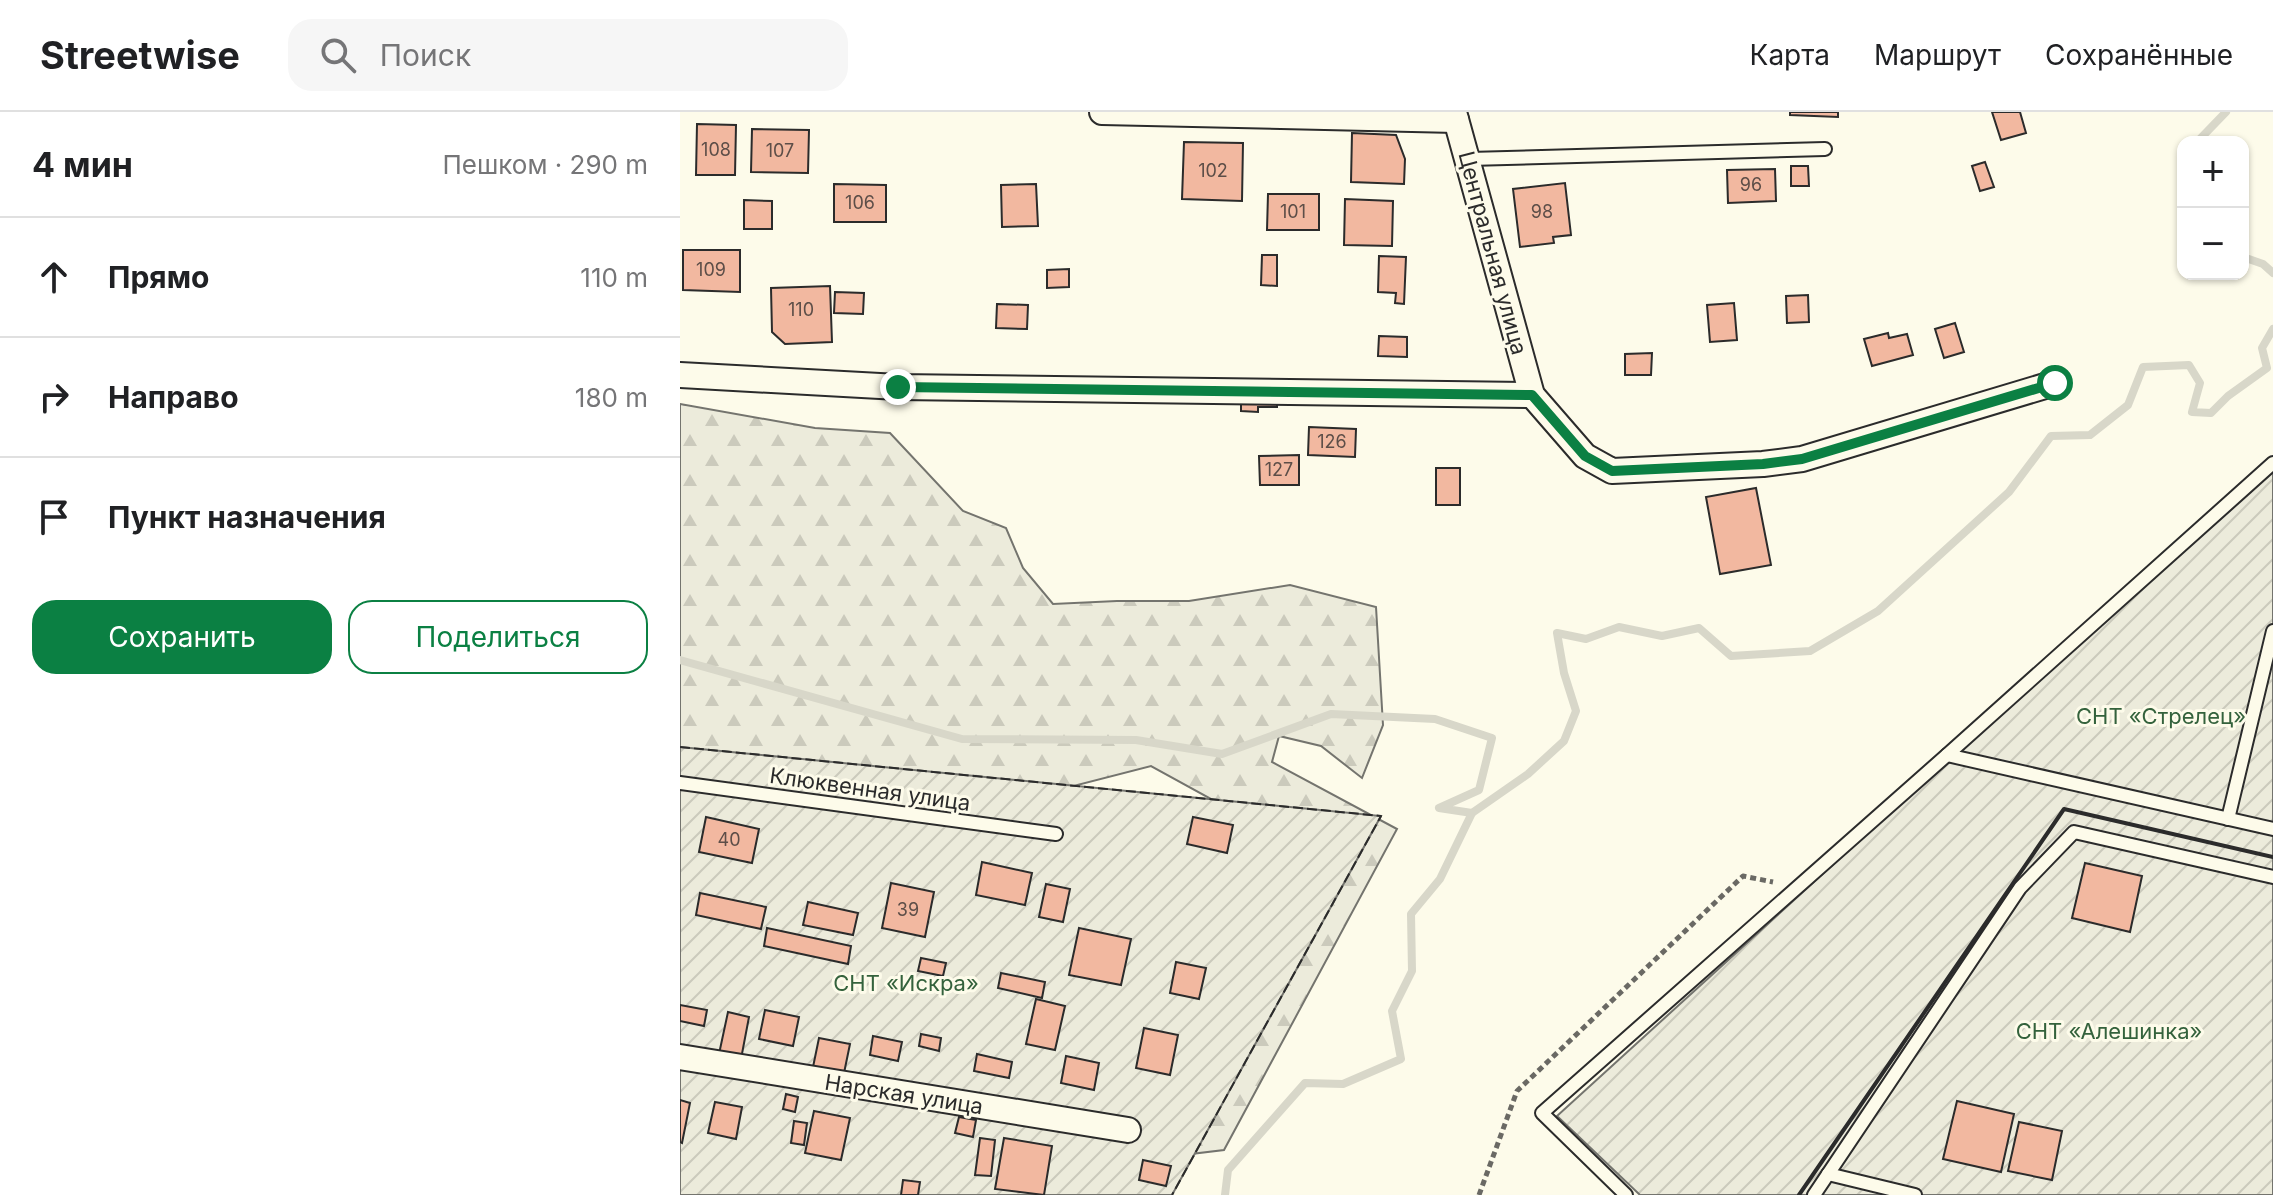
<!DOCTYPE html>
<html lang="ru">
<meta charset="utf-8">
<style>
:root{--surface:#fff;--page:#f6f6f6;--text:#202124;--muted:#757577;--line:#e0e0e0;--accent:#0b8043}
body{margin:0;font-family:Inter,sans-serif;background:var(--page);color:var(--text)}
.controls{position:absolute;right:24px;top:24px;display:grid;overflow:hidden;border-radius:16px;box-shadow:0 2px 6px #0004}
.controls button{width:72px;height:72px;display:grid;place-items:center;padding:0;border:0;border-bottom:2px solid var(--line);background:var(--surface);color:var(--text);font:40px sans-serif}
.stop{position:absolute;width:24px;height:24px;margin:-18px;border:6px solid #0b8043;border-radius:50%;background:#fff}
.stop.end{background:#0b8043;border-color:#fff;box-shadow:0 2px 8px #0008}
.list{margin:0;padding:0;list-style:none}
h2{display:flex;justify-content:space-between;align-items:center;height:104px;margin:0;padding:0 32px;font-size:34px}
h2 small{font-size:26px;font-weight:400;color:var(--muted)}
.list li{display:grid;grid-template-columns:52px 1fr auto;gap:24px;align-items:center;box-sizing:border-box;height:120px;padding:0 32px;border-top:2px solid var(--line)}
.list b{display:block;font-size:30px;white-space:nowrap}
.list em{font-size:26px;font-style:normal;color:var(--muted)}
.actions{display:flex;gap:16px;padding:24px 32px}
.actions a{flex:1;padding:18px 0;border:2px solid var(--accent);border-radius:24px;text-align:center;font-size:28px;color:var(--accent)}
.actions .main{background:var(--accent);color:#fff}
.icon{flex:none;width:44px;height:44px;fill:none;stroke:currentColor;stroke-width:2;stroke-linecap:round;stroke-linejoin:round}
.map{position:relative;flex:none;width:1593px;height:1083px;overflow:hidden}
header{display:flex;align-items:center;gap:48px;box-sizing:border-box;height:112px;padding:0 40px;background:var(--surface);border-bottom:2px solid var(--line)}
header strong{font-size:38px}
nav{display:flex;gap:44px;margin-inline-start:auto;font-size:28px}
.search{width:560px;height:72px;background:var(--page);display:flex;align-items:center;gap:20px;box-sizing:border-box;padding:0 28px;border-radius:24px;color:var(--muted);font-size:30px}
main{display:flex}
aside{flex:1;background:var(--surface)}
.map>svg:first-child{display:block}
</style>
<header>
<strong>Streetwise</strong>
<div class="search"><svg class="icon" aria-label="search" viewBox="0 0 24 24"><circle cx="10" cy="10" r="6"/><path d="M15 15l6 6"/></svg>Поиск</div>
<nav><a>Карта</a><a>Маршрут</a><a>Сохранённые</a></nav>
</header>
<main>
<aside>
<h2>4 мин<small>Пешком · 290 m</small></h2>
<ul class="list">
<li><svg class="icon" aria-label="ahead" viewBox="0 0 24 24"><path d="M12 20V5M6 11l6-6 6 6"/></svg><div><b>Прямо</b></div><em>110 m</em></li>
<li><svg class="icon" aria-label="right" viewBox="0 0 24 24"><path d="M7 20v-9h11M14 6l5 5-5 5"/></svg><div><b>Направо</b></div><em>180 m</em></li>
<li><svg class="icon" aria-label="arrive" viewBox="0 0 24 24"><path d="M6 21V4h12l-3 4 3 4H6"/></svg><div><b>Пункт назначения</b></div></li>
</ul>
<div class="actions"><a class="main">Сохранить</a><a>Поделиться</a></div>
</aside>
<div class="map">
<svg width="1593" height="1083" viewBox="0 0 1593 1083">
<defs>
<pattern id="forest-firs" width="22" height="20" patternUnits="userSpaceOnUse" patternTransform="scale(2)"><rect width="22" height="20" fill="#ecebdb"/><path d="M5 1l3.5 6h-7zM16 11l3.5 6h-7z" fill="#cbcabc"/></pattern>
<pattern id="garden-furrows" width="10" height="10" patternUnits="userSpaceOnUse" patternTransform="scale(2)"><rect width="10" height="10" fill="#ecebdb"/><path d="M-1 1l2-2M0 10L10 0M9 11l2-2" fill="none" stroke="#cbcabc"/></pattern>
</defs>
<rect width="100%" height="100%" fill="#fdfbea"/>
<polygon fill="url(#forest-firs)" stroke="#74746e" stroke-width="2" points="0,292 135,316 210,321 283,399 326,416 343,456 373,492 437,489 509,489 610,473 696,495 703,613 682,666 641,634 599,624 592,650 717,717 544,1038 494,1044 584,716 471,654 327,691 0,652"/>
<g fill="url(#garden-furrows)" stroke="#74746e" stroke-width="2">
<polygon points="1593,352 1593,1083 960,1083 877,1004"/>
<polygon points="0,635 701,704 492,1083 0,1083"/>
</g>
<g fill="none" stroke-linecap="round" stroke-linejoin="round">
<g stroke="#d8d7c9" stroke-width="8">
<polyline points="1517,30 1546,0"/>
<polyline points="1503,44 1503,89"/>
<polyline points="1563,145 1583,152 1593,161"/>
<polyline points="0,548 282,627 456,628 542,642 651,602 755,607 812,626 799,678 759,696 792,701"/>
<polyline points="545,1083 548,1058 625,971 663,972 721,947 712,899 732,859 731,802 760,767 792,701 848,662 884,629 896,599 884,561 877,521 906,527 939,515 982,524 1019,516 1051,544 1130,539 1198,499 1329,380 1371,324 1410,323 1448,293 1463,255 1509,253 1520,271 1512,300 1531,301 1548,284 1587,256 1582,236 1593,217"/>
</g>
</g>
<g fill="#f2b8a0" stroke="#2b2b2b" stroke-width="2">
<polygon points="1110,0 1158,0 1158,5 1110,3"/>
<polygon points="1312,0 1340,0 1346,21 1321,28"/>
<polygon points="17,12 56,13 55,63 16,63"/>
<polygon points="72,17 129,18 128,61 71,60"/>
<polygon points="672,21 716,23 725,47 724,72 671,70"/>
<polygon points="504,30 563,31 562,89 502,87"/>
<polygon points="1305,50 1314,75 1300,79 1292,54"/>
<polygon points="1111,54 1128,54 1129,74 1111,74"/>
<polygon points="1095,57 1096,89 1048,91 1047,58"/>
<polygon points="885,71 891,123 873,125 874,131 840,135 833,77"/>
<polygon points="154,72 206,73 206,110 154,110"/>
<polygon points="356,72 358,114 322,115 321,73"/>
<polygon points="588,82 639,82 639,118 587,118"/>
<polygon points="665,87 713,89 712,134 664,133"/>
<polygon points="64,88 92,89 92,117 64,117"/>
<polygon points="3,138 60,138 60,180 3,178"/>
<polygon points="582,143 597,143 597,174 581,173"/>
<polygon points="699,144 726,145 724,192 715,191 716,181 698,180"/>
<polygon points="389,157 389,175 367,176 367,158"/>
<polygon points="150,174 152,230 105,232 92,220 91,176"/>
<polygon points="155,180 184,181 183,202 154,201"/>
<polygon points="1128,183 1129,210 1107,211 1106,184"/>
<polygon points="1054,191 1057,228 1030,230 1027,193"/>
<polygon points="317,192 348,193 347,217 316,216"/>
<polygon points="1275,211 1284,240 1264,246 1255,217"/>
<polygon points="1208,221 1209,226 1227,222 1233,243 1192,254 1184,227"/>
<polygon points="699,224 727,225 727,245 698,244"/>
<polygon points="972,241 971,263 945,263 945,242"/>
<polygon points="561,280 597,281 597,295 578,295 578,300 561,299"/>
<polygon points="629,315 676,317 675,345 628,343"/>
<polygon points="619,343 619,373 580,373 579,344"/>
<rect x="756" y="356" width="24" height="37"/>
<polygon points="1076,376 1091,453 1040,462 1026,385"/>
<polygon points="26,705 79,717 72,751 19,740"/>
<polygon points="513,705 553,713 547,741 507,732"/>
<polygon points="302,750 352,761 345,793 296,783"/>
<polygon points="1405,751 1462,764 1450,820 1392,806"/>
<polygon points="211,771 254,780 245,825 202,816"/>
<polygon points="366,772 390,777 383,810 359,805"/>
<polygon points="20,781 86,795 81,817 16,803"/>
<polygon points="128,790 178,801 173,823 123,813"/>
<polygon points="87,816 171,834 168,852 84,834"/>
<polygon points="399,816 451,827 441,873 389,863"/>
<polygon points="241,846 266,851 263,864 238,859"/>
<polygon points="496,850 526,856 519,887 490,881"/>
<polygon points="321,861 365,870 362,886 318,876"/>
<polygon points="356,887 385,894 375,938 346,932"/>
<polygon points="0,893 27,898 24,914 0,909"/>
<polygon points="85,898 119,905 113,934 79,927"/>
<polygon points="48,900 69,905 61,947 39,942"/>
<polygon points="464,916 498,923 490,963 456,956"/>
<polygon points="241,922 261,926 259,939 239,934"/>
<polygon points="193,924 222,930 218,949 190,943"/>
<polygon points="139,926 170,932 164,961 133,955"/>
<polygon points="297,942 332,950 329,966 294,959"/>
<polygon points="386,944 419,951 414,978 381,971"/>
<polygon points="106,982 118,985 115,1000 103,997"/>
<polygon points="0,988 10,991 2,1031 0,1030"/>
<polygon points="1277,989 1334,1002 1321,1060 1263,1047"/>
<polygon points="35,990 62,995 56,1027 28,1021"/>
<polygon points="134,999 170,1006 161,1048 125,1041"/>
<polygon points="279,1005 296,1008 293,1025 275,1021"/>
<polygon points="114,1009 127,1011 124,1033 111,1031"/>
<polygon points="1339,1010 1382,1019 1372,1068 1328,1059"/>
<polygon points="300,1026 315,1028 311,1064 295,1063"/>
<polygon points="324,1026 372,1034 364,1083 315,1077"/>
<polygon points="463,1048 491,1054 486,1074 459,1068"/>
<polygon points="223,1068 240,1070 238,1083 221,1083"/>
</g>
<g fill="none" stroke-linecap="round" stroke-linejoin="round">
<defs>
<g id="service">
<polyline points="789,47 1145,37"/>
<polyline points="1267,643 1593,717"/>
<polyline points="0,671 376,722"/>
<polyline points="1548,707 1593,519"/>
<polyline points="1148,1062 1235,1083"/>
<polyline points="946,1083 862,1001 1267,643 1593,351"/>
<polyline points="1134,1083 1340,776 1394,720 1593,765"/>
</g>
<g id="minor">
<polyline points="422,0 776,8"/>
<polyline points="774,0 852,283 905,344 932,359 1083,352 1122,347 1375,271"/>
<polyline points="0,263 218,275 852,283"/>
<polyline points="0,945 448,1018"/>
</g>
</defs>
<use href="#service" stroke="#2b2b2b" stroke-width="16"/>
<use href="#minor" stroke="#2b2b2b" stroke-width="28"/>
<polyline stroke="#6a6964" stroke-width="5" stroke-dasharray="6 4" stroke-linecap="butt" points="799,1083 837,979 1063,764 1093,770"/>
<use href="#service" stroke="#fdfbea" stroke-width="12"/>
<use href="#minor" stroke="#fdfbea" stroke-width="24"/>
<polyline stroke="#2b2b2b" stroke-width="2" stroke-dasharray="10 4" stroke-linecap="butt" points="0,635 701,704 492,1083"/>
<polyline stroke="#2b2b2b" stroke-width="4" points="1119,1083 1384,697 1593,745"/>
</g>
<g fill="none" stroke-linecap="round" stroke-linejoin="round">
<polyline stroke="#0b8043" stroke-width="10" points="218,275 852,283 905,344 932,359 1083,352 1122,347 1375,271"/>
</g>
<g text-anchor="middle" stroke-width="6" stroke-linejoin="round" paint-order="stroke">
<g font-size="18" fill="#5d4e48">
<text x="36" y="44">108</text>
<text x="100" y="45">107</text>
<text x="533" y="65">102</text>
<text x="1071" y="79">96</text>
<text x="180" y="97">106</text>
<text x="613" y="106">101</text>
<text x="862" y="106">98</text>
<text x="31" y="164">109</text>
<text x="121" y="204">110</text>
<text x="652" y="336">126</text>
<text x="599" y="364">127</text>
<text x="49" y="734">40</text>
<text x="228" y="804">39</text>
</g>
<g font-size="22" fill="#2b2b2b" stroke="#fdfbea">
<text transform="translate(813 141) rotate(75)" y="8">Центральная улица</text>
<text transform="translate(190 677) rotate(8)" y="8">Клюквенная улица</text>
<text transform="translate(224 982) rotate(9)" y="8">Нарская улица</text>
</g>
<g font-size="22" fill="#34623c" stroke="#fdfbea">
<text x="1481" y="612">СНТ «Стрелец»</text>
<text x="226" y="879">СНТ «Искра»</text>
<text x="1429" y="927">СНТ «Алешинка»</text>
</g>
</g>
</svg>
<div class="controls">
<button>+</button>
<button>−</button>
</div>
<div class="stop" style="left:1375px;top:271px"></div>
<div class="stop end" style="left:218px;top:275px"></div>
</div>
</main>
